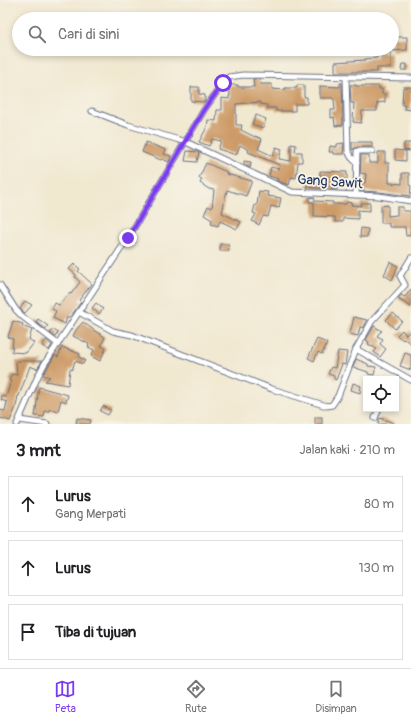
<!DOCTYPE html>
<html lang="id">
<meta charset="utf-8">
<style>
:root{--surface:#fff;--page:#f6f6f6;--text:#202124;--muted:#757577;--line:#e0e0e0;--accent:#7c3aed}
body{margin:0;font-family:Pangolin,sans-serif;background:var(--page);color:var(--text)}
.controls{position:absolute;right:12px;bottom:12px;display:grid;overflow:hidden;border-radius:0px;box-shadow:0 2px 6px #0003}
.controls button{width:36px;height:36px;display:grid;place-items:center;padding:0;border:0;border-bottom:1px solid var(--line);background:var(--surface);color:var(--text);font:20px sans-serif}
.stop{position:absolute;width:12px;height:12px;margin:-9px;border:3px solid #7c3aed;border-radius:50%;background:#fff}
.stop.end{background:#7c3aed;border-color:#fff;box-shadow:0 1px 4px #0008}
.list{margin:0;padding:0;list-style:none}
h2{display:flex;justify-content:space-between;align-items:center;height:52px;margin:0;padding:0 16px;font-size:17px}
h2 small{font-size:13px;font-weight:400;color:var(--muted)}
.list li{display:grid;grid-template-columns:26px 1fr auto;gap:12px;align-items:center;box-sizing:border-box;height:56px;margin:0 8px 8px;padding:0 8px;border:1px solid var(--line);border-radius:0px}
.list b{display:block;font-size:15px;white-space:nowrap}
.list p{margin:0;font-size:13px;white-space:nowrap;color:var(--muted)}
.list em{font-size:13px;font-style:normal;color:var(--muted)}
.icon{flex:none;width:22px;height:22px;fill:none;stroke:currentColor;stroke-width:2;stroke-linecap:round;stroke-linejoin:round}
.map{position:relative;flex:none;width:411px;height:424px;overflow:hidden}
.search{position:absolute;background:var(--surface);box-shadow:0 2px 6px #0003;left:12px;right:12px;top:12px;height:44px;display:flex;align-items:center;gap:10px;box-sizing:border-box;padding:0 14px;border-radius:22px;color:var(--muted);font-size:15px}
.sheet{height:244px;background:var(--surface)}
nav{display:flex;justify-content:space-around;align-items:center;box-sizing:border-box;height:56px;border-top:1px solid var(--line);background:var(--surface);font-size:11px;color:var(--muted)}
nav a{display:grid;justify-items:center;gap:2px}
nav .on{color:var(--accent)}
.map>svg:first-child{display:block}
</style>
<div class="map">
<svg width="411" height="424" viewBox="0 0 411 424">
<rect width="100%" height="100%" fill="#f7f3e8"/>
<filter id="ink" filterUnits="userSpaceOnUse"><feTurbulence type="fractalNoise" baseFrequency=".025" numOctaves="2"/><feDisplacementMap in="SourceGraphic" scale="8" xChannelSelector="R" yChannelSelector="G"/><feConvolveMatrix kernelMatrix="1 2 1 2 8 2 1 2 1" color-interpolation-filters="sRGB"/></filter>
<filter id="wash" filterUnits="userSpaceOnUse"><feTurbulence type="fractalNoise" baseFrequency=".012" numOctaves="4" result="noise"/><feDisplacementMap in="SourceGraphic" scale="16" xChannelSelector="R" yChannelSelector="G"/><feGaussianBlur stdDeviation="0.9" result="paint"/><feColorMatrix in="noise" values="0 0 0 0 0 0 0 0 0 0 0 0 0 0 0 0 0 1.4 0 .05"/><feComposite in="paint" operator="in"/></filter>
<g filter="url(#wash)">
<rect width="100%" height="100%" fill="#f1e8d0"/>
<g id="blocks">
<g fill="#cd9b67">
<polygon points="392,37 407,37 407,50 392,51"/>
<polygon points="377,52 391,53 391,68 377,68 377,72 335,72 335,62 365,60 365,59 377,58"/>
<polygon points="402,64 407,64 407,70 401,70"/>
<polygon points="253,79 259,79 260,84 272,84 272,89 285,90 285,88 297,88 297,85 304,85 304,97 307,97 307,104 295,104 295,111 276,111 276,108 267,108 267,105 260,104 260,102 236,104 236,125 242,125 241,130 255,137 255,136 262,139 258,149 273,156 276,147 282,149 279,159 291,161 291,144 296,145 295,152 302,152 302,162 298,162 296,178 291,177 289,185 277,181 278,179 269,176 271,167 279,169 280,165 248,152 249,150 240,145 236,155 218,149 221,141 212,139 209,146 199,142 207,127 208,120 216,121 217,110 222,110 222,98 229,99 229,96 230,96 229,85 238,85 238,87 254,87"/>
<polygon points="340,83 342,83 343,125 335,126 334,117 331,118 331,110 335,110 334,100 333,98 320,98 320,86 340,87"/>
<polygon points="350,85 356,85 356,86 379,86 379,89 382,89 382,94 385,94 385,102 377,103 377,111 362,111 361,123 353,122 354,103 351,103"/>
<polygon points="191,87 199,87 199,94 205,95 205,102 191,101"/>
<polygon points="403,87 411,87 411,110 404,109 405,105 402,105"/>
<polygon points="256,115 266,119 263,128 252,124"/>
<polygon points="146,142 166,150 164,154 171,156 169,162 162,159 161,160 142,152"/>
<polygon points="352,142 372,142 372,147 357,147 352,150"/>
<polygon points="344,143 343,154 333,154 333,152 329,152 330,146 337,147 337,144"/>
<polygon points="404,143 411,143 411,151 404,150"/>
<polygon points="395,150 406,151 406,161 395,160"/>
<polygon points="187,151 199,152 197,162 185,161"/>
<polygon points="378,152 385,152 385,163 389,163 389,183 402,184 402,173 409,173 409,185 411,186 410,196 379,192 360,191 360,182 365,183 366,174 360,173 361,155 369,155 369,163 378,163"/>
<polygon points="244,161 251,162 250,168 244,165"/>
<polygon points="206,163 227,172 226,174 252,181 246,196 227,190 222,213 241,222 237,229 220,221 218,226 211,224 212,220 204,215 208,206 212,208 214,190 209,189 200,183 202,179 199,178"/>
<polygon points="320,171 347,172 347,179 344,179 344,186 337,186 337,190 307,187 307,184 320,184"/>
<polygon points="259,191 268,192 267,196 281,198 279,208 271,206 268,217 263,216 259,225 252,221 256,214 253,213 255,205 257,205"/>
<polygon points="314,197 315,201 333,202 333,204 346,204 347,202 352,203 351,205 361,206 361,203 370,203 370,211 358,210 358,219 343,218 343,222 335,222 335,217 314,216 314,202 309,202 309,198"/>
<polygon points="388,205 388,216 397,215 397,207 403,207 403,211 411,211 411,235 406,236 405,227 389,227 389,223 381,223 381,206"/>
<polygon points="361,228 368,229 367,237 360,237"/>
<polygon points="220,244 228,244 229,251 220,251"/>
<polygon points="390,262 398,266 392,280 384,275"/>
<polygon points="74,264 80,269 78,271 92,284 79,300 81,302 71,316 70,316 69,318 67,317 65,324 53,318 56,311 52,309 55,303 59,305 70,293 71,294 80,282 75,277 76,275 69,269"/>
<polygon points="411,289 411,307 398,299 401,295 405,297"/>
<polygon points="25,301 32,305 25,313 20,309"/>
<polygon points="96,303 103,309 99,314 92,308"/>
<polygon points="393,313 402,321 395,329 386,320"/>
<polygon points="354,317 367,320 364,328 360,327 358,336 350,334"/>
<polygon points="38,319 48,326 45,329 36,322"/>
<polygon points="13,321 23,324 22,326 32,330 29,339 34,343 26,353 12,352 13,339 8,337"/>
<polygon points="83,322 95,331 105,337 101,346 106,348 100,361 91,356 94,350 88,347 89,344 73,336 76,330"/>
<polygon points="374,326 382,331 380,332 377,336 383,339 380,344 386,349 380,357 374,352 377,349 368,344 369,342 366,340"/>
<polygon points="53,329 58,333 55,337 50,333"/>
<polygon points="402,330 406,335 411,330 411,343 404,339 403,340 397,335"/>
<polygon points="317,339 327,343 322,354 318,352 314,361 308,358"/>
<polygon points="46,340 52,345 49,350 42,346"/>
<polygon points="62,347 80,354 79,357 85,360 83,364 75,361 72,370 70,369 68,385 45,381 50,377 43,375 55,355 58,357"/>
<polygon points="338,351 347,352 345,365 342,364 336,380 334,379 334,376 328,374 331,367 335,368"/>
<polygon points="405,353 411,355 411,370 400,366"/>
<polygon points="356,359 368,364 368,366 376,367 374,375 368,374 368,372 353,367"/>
<polygon points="16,361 42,361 37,369 30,366 19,396 18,396 16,407 10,421 0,418 0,410 5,411 7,402 1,400 2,395 6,397 11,381 9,380 12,374 17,375"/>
<polygon points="353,383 361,386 360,393 351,390"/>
<polygon points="39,387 68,395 66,402 61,400 58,411 50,409 49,411 45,411 44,417 35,416"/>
<polygon points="103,406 111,410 108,415 100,411"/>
<rect x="315" y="417" width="7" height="7"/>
<polygon points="77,418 91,420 90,424 76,424"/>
<polygon points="380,418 394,423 394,424 378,424"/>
</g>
</g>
</g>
<g filter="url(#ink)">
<use href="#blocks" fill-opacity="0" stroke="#667086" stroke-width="1"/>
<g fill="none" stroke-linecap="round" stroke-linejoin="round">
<defs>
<g id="minor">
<polyline points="346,77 348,151 351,157 357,163"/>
<polyline points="92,111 128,125 186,142 292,192 379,196 411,201"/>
<polyline points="356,195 357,151 372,151"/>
<polyline points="0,285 16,310 23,317 58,344"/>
<polyline points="79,312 113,331 132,335 272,389 327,406 332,405 338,396 356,349 372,321 405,285 400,276 411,258"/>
<polyline points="356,349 411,380"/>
<polyline points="375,418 379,409"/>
<polyline points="19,420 47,424"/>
<polyline points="17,424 38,376 45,363 128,238 204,110 223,83 229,77 243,75 411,78"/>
</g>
</defs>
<use href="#minor" stroke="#667086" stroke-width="7"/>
<use href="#minor" stroke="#fff" stroke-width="5"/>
</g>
</g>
<g fill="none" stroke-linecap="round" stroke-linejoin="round" filter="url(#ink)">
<polyline stroke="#7c3aed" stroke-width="5" points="128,238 204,110 223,83"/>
</g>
<g text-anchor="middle" stroke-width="3.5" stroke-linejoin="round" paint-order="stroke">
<g font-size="14" fill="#1b2f5e" stroke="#f7f3e8">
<text transform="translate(330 181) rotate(4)" y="5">Gang Sawit</text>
</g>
</g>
</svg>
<div class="controls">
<button><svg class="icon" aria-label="locate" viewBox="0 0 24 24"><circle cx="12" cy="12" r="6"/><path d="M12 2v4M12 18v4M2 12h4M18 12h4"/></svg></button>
</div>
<div class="stop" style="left:223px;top:83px"></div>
<div class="stop end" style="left:128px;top:238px"></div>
<div class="search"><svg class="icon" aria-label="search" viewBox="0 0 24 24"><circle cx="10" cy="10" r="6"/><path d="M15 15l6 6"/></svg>Cari di sini</div>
</div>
<section class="sheet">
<h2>3 mnt<small>Jalan kaki · 210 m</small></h2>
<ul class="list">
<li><svg class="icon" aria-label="ahead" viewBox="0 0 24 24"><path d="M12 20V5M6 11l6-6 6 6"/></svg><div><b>Lurus</b><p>Gang Merpati</p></div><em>80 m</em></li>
<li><svg class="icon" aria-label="ahead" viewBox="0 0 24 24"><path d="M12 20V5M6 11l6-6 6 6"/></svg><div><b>Lurus</b></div><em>130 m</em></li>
<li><svg class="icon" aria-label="arrive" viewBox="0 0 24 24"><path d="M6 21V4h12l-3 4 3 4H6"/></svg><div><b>Tiba di tujuan</b></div></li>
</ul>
</section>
<nav>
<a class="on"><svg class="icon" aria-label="map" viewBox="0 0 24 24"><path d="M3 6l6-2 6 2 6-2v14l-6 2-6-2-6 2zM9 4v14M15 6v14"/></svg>Peta</a>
<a><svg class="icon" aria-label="directions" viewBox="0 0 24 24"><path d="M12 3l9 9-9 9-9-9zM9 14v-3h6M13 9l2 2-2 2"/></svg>Rute</a>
<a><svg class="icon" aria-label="saved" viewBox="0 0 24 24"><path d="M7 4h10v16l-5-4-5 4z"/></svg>Disimpan</a>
</nav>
